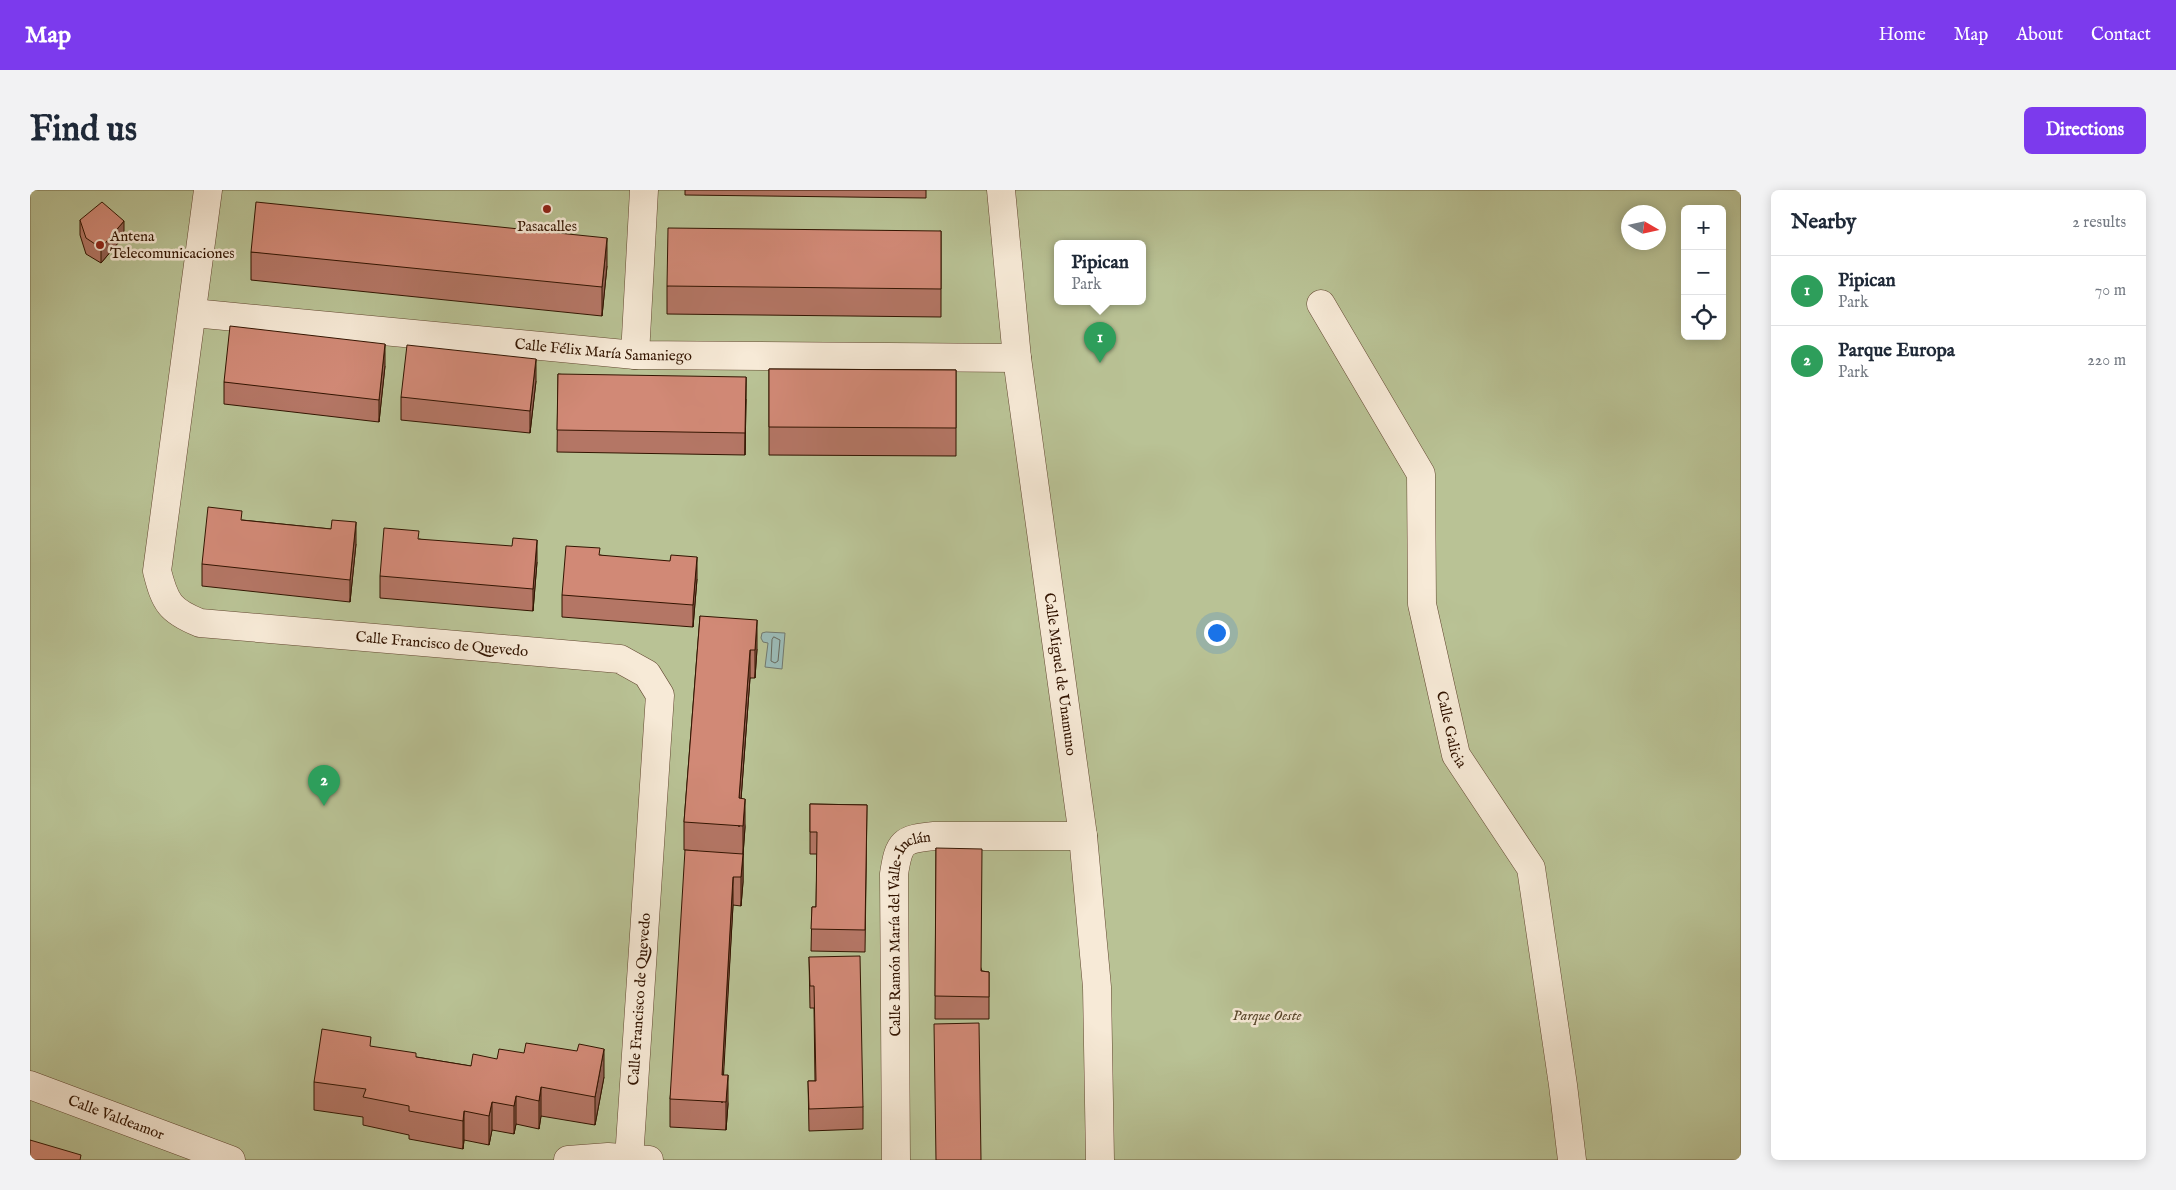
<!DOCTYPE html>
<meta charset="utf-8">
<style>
:root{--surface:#fff;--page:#f2f2f3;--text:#1f2937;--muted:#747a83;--line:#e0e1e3;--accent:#7c3aed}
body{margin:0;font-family:"IM FELL English",serif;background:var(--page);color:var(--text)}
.controls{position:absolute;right:15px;top:15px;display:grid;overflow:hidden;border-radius:8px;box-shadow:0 2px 12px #0003}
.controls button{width:45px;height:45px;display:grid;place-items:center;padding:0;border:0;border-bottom:1px solid var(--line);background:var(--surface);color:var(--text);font:25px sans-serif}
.compass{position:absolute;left:1591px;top:15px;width:45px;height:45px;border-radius:50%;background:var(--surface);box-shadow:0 2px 12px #0003;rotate:99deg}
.you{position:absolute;left:1186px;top:442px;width:18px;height:18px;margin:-12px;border:4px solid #fff;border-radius:50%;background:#1a73e8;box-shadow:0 0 0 8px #1a73e833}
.badge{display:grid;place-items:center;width:32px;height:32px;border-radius:50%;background:var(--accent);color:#fff;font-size:16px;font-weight:700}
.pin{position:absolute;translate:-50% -41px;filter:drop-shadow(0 1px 2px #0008)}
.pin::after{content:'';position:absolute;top:26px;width:18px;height:15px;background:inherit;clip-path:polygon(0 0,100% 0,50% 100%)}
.popup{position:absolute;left:1024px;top:50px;width:92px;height:65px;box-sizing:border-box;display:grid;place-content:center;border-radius:8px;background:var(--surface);filter:drop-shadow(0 1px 4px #0005);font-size:16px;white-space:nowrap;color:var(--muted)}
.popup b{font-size:19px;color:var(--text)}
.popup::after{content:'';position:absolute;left:50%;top:100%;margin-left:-10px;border:10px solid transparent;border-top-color:var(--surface)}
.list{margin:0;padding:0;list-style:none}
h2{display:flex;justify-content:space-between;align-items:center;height:65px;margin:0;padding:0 20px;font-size:21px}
h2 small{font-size:16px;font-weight:400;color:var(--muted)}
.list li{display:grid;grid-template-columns:32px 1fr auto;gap:15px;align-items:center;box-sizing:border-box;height:70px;padding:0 20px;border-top:1px solid var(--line)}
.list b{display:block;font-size:19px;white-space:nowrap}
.list p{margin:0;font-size:16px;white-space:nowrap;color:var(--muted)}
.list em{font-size:16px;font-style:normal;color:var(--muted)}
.icon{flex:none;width:28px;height:28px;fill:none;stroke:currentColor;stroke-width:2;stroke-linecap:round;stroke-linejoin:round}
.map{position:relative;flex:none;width:1711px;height:970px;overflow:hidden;border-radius:8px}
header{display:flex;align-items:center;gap:30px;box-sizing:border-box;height:70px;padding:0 25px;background:var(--accent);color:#fff}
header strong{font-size:24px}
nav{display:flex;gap:28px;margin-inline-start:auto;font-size:18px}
.intro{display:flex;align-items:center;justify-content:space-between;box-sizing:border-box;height:120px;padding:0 30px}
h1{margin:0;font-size:35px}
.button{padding:12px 22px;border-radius:8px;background:var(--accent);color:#fff;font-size:18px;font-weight:700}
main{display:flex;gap:30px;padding:0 30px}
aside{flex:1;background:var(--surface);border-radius:8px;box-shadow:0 2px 12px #0003}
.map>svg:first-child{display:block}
</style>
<header>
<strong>Map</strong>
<nav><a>Home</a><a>Map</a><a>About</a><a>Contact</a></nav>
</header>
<div class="intro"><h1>Find us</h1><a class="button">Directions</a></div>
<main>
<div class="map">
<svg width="1711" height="970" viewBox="0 0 1711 970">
<rect width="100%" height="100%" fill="#f3dfc2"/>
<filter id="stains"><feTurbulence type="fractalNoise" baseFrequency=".004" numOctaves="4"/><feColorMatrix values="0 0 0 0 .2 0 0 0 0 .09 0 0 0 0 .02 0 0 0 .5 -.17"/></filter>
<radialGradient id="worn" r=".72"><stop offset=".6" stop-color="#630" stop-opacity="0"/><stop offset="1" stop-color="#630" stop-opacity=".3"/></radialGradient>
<path fill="#b9c295" stroke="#766b4a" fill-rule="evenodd" d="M0 0H1711V970H0ZM1655 19H1692V146H1655ZM1598 22H1628V52H1598ZM1028 54H1112V112H1028Z"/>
<polygon fill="#9cbcb8" stroke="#72796e" points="736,442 755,443 752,479 735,477 738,453 733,452 731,448 732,443"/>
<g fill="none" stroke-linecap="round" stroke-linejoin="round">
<polygon stroke="#67685c" stroke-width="1" points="744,447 750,450 748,471 745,473 741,471 742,450"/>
<defs>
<g id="minor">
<path id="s1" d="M178 0 127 381C135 413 140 421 170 433L590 469 617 484 630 505 599 969"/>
<path id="s2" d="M971 0 987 168 1053 646 1067 797 1070 970"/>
<path id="s3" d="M1291 114 1391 284 1392 414 1426 565 1501 678 1533 895 1542 970"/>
<path id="s4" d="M163 123 605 165 987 168"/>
<polyline points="605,165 614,0"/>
<path id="s5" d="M0 895 201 970"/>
<polyline points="538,970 578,967 619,970"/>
<path id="s6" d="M866 970 864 684C869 652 872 649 904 646H1053"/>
</g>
</defs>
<use href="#minor" stroke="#624730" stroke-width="29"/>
<use href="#minor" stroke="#f7ead7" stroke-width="28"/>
</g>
<g fill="#b47665" stroke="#321400">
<polygon points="655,0 896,0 896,8 655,5"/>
<polygon points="50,30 94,46 71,73 56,64 50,45"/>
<polygon points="911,41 911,127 637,124 637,96"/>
<polygon points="221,62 577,76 572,126 221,90"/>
<polygon points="355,176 349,232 194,214 194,192"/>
<polygon points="739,179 926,180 926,266 739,265"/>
<polygon points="528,184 716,209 715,265 527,262"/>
<polygon points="506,191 500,243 371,230 371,207"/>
<polygon points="212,330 301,339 326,354 320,412 172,396 172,374"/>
<polygon points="389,349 507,372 503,421 350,408 350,386"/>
<polygon points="570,365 667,389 663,437 532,427 532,405"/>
<polygon points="670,426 727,459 725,488 720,488 711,609 715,637 713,665 713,692 711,716 703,715 693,885 698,914 696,940 640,937 640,909 668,661 654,660 654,632"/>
<polygon points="780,614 837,615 835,762 781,761 782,717 786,717 787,664 780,664"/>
<polygon points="906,658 952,781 959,782 959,829 905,829"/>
<polygon points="779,767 833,917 833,939 779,941 778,891 785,891 784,818 780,818"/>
<polygon points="341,857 386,867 441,876 574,887 565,935 511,926 509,939 486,934 484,944 462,940 459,955 434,950 433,959 379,949 379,945 333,935 333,927 284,920 284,892"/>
</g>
<g fill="#926053" stroke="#321400">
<polygon points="94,31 94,46 71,73 71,58"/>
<polygon points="577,48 577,76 572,126 572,97"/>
<polygon points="355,154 355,176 349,232 349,210"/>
<polygon points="506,169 506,191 500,243 500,221"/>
<polygon points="716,187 716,209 715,265 715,243"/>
<polygon points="326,332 326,354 320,412 320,390"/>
<polygon points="507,350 507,372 503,421 503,399"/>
<polygon points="667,367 667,389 663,437 663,415"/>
<polygon points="727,430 727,459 725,488 725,460"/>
<polygon points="720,460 720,488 709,637 709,608"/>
<polygon points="715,609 715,637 713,665 713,636"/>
<polygon points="713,664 713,692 711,716 711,687"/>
<polygon points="703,687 703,715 692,913 692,885"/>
<polygon points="574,859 574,887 565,935 565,907"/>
<polygon points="698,885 698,914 696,940 696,912"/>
<polygon points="511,897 511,926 509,939 509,911"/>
<polygon points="486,906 486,934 484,944 484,916"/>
<polygon points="462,912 462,940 459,955 459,926"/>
<polygon points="434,921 434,950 433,959 433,931"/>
</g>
<g fill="#d18976" stroke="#321400">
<polygon points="72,12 94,31 71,58 56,48 50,30"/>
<polygon points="226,12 577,48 572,97 221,62"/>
<polygon points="638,38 911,41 911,99 637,96"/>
<polygon points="200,136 355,154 349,210 194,192"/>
<polygon points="377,155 506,169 500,221 371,207"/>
<polygon points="739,179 926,180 926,238 739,237"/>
<polygon points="528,184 716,187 715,243 527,240"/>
<polygon points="178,317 212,321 211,330 301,339 302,330 326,332 320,390 172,374"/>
<polygon points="354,338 389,341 388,349 482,356 483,348 507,350 503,399 350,386"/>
<polygon points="536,356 570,358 569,365 640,371 641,365 667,367 663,415 532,405"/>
<polygon points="670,426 727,430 725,460 720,460 709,608 715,609 713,636 654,632"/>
<polygon points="780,614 837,615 835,740 781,739 782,717 786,717 787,642 780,642"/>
<polygon points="906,658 952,659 951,781 959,782 959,807 905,806"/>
<polygon points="655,660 713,664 711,687 703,687 692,885 698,885 696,912 640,909"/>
<polygon points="830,766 833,917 779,919 778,891 786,891 784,796 780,796 779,767"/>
<polygon points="949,833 951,970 906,970 904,834"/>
<polygon points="292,839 341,847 340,856 386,863 386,867 441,876 443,864 467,869 469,859 494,863 496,853 547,861 549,854 574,859 565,907 511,897 509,911 486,906 484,916 462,912 459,926 434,921 433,931 379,921 379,916 333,907 336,899 284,892"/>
<polygon points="0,950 51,965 50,970 0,970"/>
</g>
<g fill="#8f2418" stroke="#f7ead7" stroke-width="2">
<circle cx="517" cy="19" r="5"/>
<circle cx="70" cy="55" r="5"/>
</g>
<g text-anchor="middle" stroke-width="5" stroke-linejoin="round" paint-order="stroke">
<g font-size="15" fill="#321400" stroke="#f7ead7">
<text x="517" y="41">Pasacalles</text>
<text x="80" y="51" text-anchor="start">Antena<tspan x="80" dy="17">Telecomunicaciones</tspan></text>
</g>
<g font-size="15" fill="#321400" stroke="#f7ead7">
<text dy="5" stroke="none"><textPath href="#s4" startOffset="412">Calle Félix María Samaniego</textPath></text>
<text dy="5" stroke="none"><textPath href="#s1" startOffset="699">Calle Francisco de Quevedo</textPath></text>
<text dy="5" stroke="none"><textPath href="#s2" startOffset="488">Calle Miguel de Unamuno</textPath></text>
<text dy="5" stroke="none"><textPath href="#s3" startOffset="456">Calle Galicia</textPath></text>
<text dy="5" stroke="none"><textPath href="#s6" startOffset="235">Calle Ramón María del Valle-Inclán</textPath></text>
<text transform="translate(609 809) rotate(-86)" y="5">Calle Francisco de Quevedo</text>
<text dy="5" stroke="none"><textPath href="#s5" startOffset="92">Calle Valdeamor</textPath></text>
</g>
<g font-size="15" font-style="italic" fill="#5a482d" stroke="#f7ead7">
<text x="1237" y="830">Parque Oeste</text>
</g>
</g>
<rect width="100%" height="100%" filter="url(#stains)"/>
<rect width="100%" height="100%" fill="url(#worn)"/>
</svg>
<div class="controls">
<button>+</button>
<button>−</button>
<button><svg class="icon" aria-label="locate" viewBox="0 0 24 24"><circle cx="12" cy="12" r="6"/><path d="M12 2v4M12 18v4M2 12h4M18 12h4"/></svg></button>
</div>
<svg class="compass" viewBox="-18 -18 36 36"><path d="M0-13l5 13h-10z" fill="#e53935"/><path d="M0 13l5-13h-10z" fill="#747a83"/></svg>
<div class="you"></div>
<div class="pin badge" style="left:1070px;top:173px;background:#2e9e5b">1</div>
<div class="popup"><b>Pipican</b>Park</div>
<div class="pin badge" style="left:294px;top:616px;background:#2e9e5b">2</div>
</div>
<aside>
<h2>Nearby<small>2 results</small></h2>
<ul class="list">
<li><span class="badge" style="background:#2e9e5b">1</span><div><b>Pipican</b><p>Park</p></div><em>70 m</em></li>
<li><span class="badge" style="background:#2e9e5b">2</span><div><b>Parque Europa</b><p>Park</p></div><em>220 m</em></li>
</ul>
</aside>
</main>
